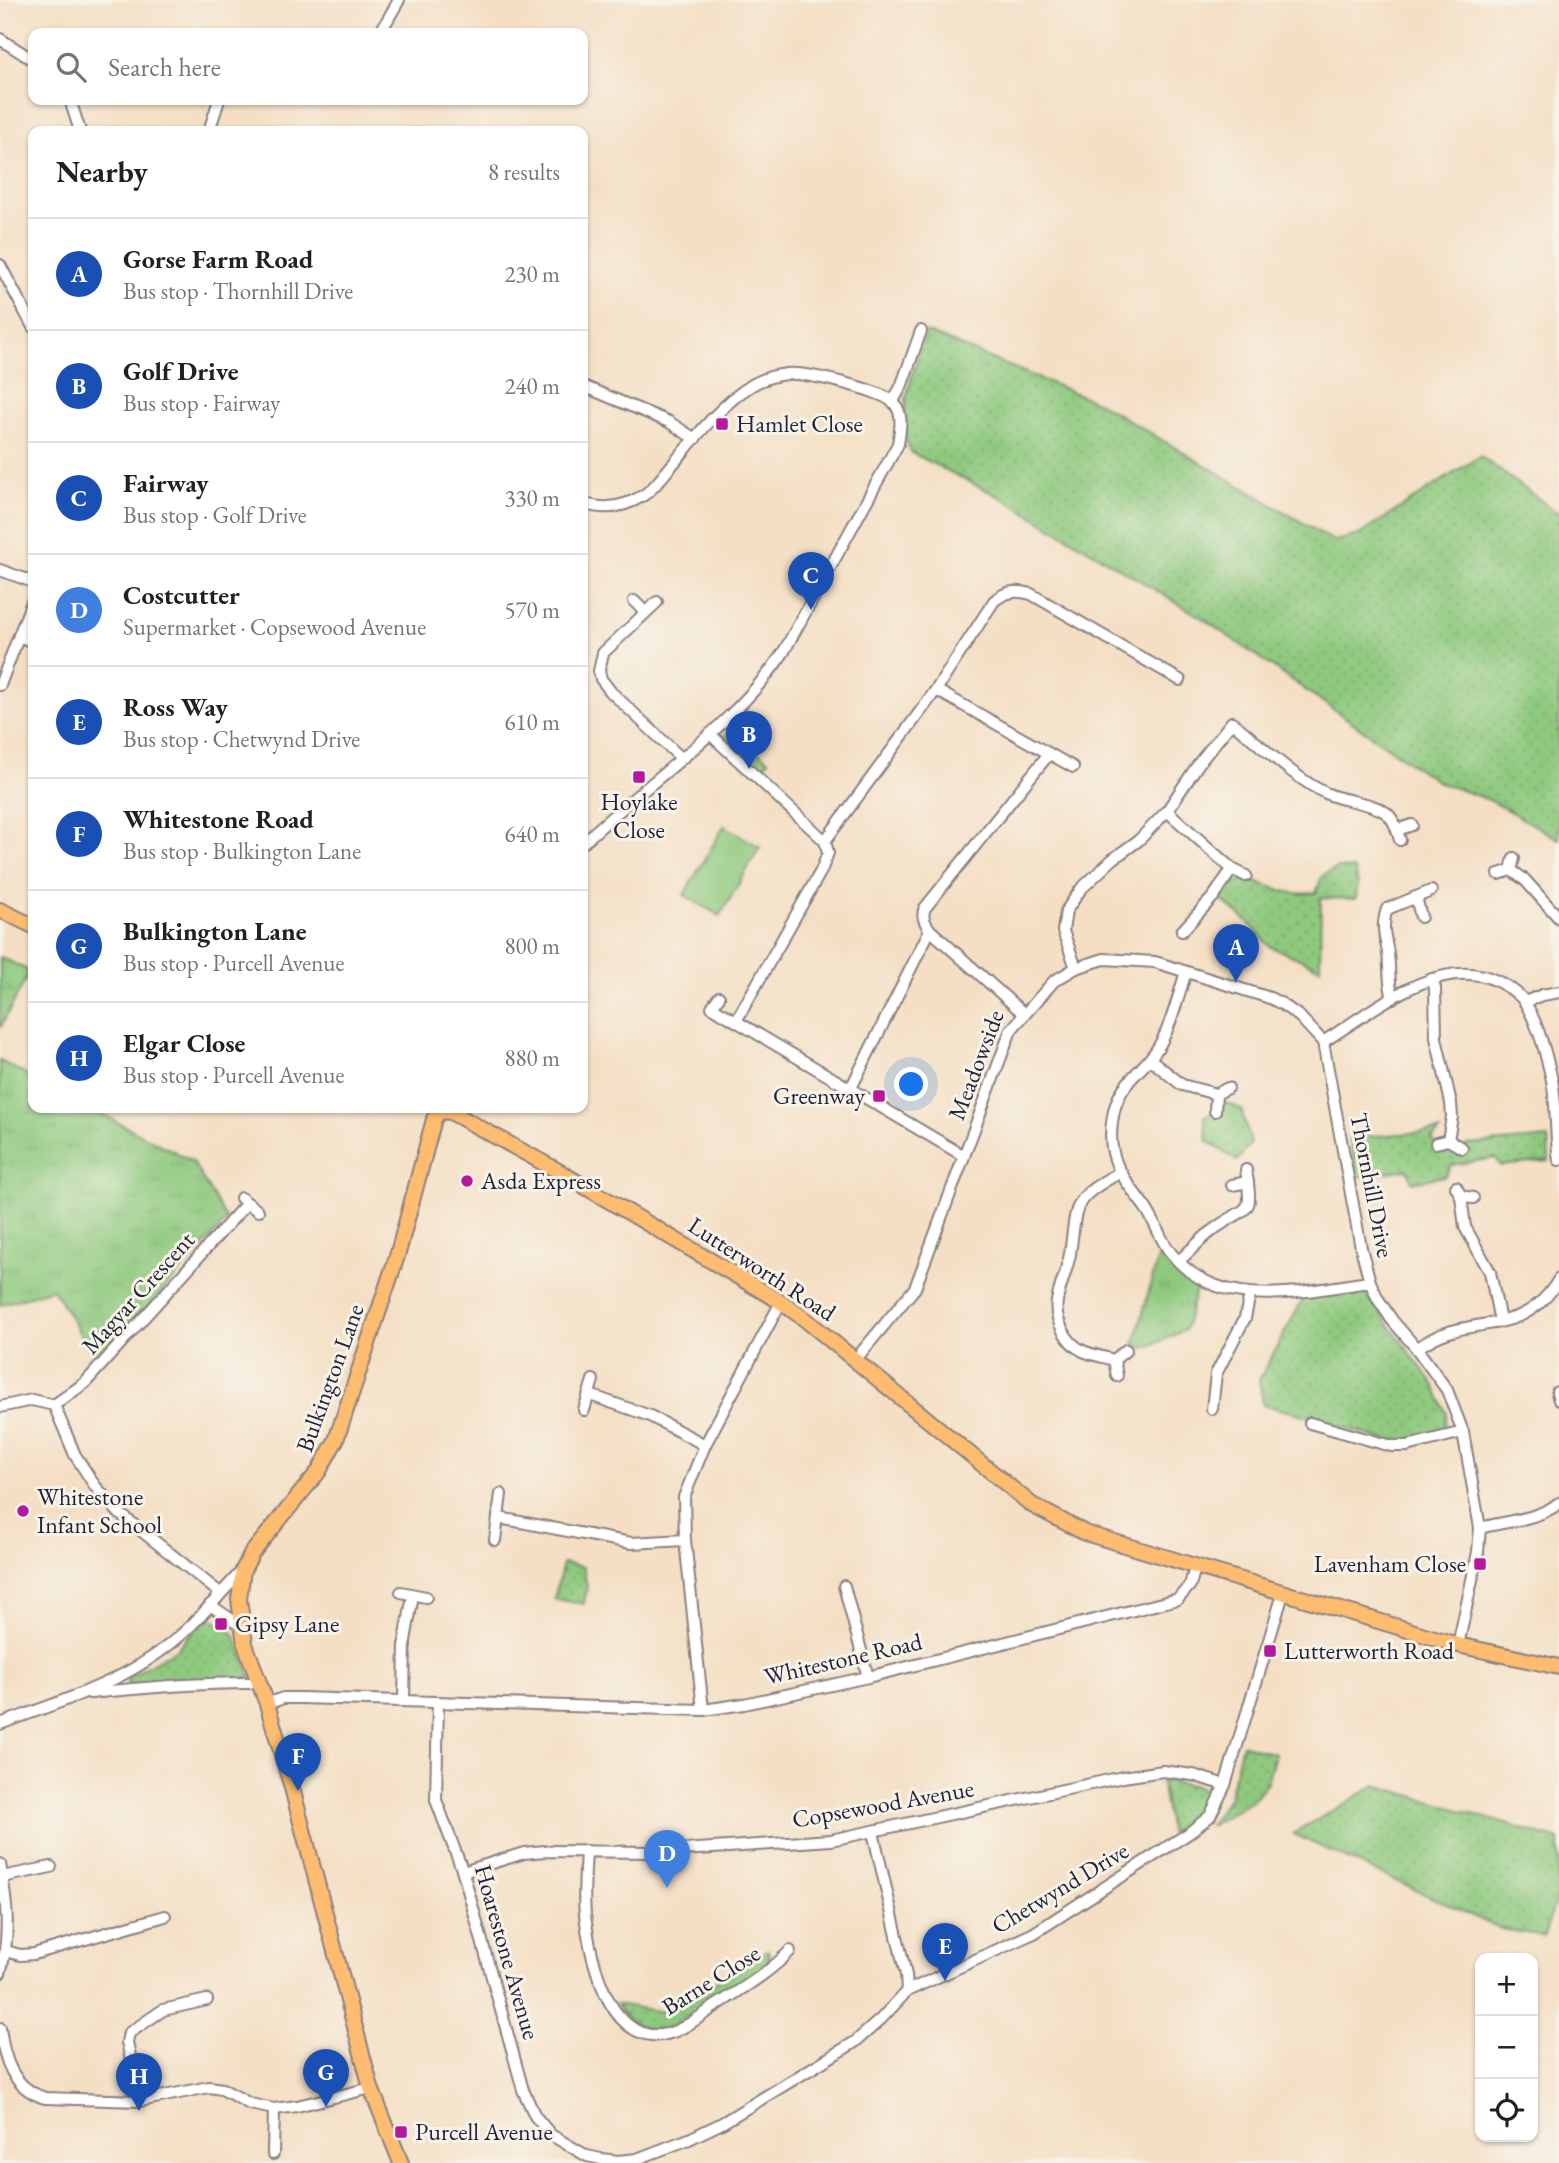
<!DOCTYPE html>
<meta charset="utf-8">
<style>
:root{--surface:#fff;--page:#f6f6f6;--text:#202124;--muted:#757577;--line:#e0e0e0;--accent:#ea580c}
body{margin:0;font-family:"EB Garamond",serif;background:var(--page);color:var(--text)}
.controls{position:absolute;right:21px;bottom:21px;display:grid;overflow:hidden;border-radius:14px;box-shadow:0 2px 5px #0004}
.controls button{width:63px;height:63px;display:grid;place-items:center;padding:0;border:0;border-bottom:2px solid var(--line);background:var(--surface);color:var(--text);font:35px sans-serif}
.you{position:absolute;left:912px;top:1085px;width:24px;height:24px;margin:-18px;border:5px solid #fff;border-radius:50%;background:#1a73e8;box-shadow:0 0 0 10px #1a73e833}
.badge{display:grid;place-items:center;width:46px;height:46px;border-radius:50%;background:var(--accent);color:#fff;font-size:23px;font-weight:700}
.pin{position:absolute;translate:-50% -58px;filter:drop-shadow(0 2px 4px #0008)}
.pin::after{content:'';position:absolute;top:37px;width:24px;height:21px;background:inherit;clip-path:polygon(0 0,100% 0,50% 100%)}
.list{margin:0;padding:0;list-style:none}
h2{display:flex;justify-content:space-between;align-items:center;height:91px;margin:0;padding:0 28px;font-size:30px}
h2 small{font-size:23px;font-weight:400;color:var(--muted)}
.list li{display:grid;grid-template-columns:46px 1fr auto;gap:21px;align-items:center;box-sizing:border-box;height:112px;padding:0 28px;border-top:2px solid var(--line)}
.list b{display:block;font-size:26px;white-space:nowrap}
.list p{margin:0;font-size:23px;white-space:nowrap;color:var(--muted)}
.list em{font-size:23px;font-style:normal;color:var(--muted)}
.icon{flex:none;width:38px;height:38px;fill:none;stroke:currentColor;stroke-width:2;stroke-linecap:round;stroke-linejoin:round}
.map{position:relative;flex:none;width:1559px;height:2163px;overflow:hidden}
.search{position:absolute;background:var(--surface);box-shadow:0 2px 5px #0004;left:28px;top:28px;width:560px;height:77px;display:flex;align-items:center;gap:18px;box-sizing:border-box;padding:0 24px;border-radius:14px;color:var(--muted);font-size:26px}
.panel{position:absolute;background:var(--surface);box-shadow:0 2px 5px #0004;left:28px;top:126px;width:560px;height:987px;border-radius:14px}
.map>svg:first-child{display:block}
</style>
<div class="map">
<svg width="1559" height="2163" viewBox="0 0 1559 2163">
<defs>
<pattern id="grass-dots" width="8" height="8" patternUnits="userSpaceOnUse" patternTransform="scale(1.75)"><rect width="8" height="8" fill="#8ec97e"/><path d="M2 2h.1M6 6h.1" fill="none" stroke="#7aac6e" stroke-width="1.8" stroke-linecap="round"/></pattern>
<pattern id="park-tufts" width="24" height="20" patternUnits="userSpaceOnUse" patternTransform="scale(1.75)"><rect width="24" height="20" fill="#8ec97e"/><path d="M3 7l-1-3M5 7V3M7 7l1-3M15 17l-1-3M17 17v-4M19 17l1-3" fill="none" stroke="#7aac6e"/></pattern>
</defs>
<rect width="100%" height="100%" fill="#f7f3e8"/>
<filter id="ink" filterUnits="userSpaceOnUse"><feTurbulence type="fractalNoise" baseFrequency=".0143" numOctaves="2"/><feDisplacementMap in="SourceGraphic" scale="14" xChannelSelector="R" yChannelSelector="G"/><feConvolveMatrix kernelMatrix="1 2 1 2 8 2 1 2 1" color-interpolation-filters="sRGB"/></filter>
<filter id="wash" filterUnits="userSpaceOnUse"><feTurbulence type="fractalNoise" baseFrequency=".00686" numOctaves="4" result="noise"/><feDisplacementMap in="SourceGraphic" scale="28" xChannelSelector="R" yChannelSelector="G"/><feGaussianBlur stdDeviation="1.57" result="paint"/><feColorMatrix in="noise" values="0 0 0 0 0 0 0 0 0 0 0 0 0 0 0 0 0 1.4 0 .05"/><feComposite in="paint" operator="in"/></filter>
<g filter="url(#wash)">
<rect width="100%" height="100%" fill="#f4dfc4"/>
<g fill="url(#grass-dots)" stroke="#58765c" stroke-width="2">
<path d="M926 332 1099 403 1334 541 1359 535 1480 456 1559 514V839L1489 800 1438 782 1202 618 1004 499 912 453C892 419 915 367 926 332Z"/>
<polygon points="732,731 769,760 759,770 724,741 726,734"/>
<path d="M1337 868 1354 869 1358 884 1356 899 1321 898 1320 968 1269 946 1248 922 1219 898C1235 863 1267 890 1293 893 1300 894 1308 893 1316 893L1322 876Z"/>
<polygon points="1224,1102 1241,1109 1251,1143 1237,1161 1208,1141 1204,1116 1215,1111"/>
<polygon points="1440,1131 1432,1139 1438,1147 1450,1147 1461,1151 1467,1145 1548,1138 1549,1161 1501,1166 1496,1158 1452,1165 1445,1176 1412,1182 1408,1169 1358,1177 1349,1138"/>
<polygon points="1359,1290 1369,1298 1434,1385 1447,1414 1445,1426 1437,1432 1420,1438 1403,1442 1384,1440 1308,1416 1263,1405 1259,1380 1304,1297"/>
<polygon points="563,1563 583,1567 587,1586 584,1604 554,1599"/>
<polygon points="207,1615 234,1634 252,1678 127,1685 128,1677 177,1649"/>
<polygon points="1242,1744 1275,1754 1267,1783 1253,1800 1208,1827 1229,1797"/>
<path d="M1161 1780 1192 1785 1205 1791C1212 1811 1184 1823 1170 1834Z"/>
<polygon points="1376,1785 1559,1840 1559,1890 1544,1936 1501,1929 1293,1834"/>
<path d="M768 1950 770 1959 764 1970 671 2027C645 2036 629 2024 616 2004L663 2012 669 2010Z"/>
</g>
<g fill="url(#park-tufts)" stroke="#58765c" stroke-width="2">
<polygon points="0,957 30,971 0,1028"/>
<polygon points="0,1061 33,1078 33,1108 90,1108 192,1161 227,1220 98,1363 53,1289 0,1305"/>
<polygon points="1162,1255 1198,1283 1185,1330 1145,1348 1134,1345 1158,1258"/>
</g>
<polygon fill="#8ec97e" stroke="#58765c" stroke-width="2" points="724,826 760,847 720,916 684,895"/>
</g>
<g filter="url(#ink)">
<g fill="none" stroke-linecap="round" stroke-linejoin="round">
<defs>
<g id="minor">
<polyline points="380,33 399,0"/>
<polyline points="0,39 33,60"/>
<polyline points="70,100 80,131"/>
<polyline points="209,131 219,100"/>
<polyline points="0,265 33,327"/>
<polyline points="583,386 669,422 695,439"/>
<polyline points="893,401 901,387 921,331"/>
<path d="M583 503C604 511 625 507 644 495 655 488 664 474 673 464 696 437 721 404 752 385 762 379 776 375 787 374 805 372 883 390 894 403 904 414 900 430 898 444L783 653C731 730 649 780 583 843"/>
<polyline points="0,570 33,582"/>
<polyline points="634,601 645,612"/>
<polyline points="657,602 603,653 599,671 601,679 611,692 681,758"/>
<polyline points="19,636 33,642"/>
<polyline points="0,685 33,599"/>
<polyline points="936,690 1073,767"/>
<polyline points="710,734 825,841 828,853 821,871 736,1021"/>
<polyline points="1167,811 1232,869 1246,876"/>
<polyline points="1397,830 1412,825"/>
<path d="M825 841 936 690 994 601C1006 591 1016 590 1031 594L1180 680"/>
<polyline points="1511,870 1525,880 1559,918"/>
<polyline points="1499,874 1511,870 1514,858"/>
<polyline points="1416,897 1421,917"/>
<polyline points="1182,931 1214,896 1232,869"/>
<path d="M1076 968 1063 931 1066 911 1081 889 1113 859 1139 840 1167 811 1199 763 1232 722C1258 743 1299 782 1328 794 1346 802 1368 801 1385 812 1394 818 1397 830 1400 840"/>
<path d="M1186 972C1178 996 1172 1024 1159 1046 1143 1073 1119 1080 1113 1116 1105 1158 1122 1176 1145 1207 1155 1221 1160 1240 1171 1253 1219 1315 1306 1290 1370 1282"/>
<polyline points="1432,979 1435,988 1436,1038 1451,1103 1452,1117 1448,1140"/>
<polyline points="719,997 712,1007 964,1156"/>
<path d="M1393 998C1388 983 1390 969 1388 953 1385 936 1381 926 1387 909L1431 891"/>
<polyline points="1525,1002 1542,995 1559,992"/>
<path d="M1023 1013 930 930C925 923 921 916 925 908L1048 755"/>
<path d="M1323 1042C1370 1013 1439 953 1497 981 1507 986 1520 993 1526 1004 1539 1027 1546 1054 1552 1080 1557 1106 1555 1134 1559 1160"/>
<polyline points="1150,1059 1182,1085 1216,1094"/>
<polyline points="851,1088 930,930"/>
<polyline points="1215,1111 1216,1094 1228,1088"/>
<polyline points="1436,1143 1448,1140 1462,1148"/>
<polyline points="1232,1185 1248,1182"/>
<polyline points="1456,1187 1461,1196 1473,1198"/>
<polyline points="1461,1196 1465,1227 1490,1272 1500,1321"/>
<polyline points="241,1198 258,1211"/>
<path d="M1179 1261C1191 1250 1204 1236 1217 1227 1250 1204 1253 1216 1246 1170"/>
<path d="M1417 1349C1466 1309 1521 1344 1559 1279"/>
<polyline points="855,1360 915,1288 1011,1030 1054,981 1076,968 1104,959 1155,962 1270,998 1282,1004 1300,1017 1323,1042 1361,1248 1370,1282 1378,1299 1392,1320 1417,1349 1447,1390 1463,1432 1480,1528 1478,1552 1458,1645"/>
<path d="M1114 1360C1104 1357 1092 1355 1083 1351 1066 1343 1054 1319 1057 1301 1060 1285 1067 1270 1070 1254 1077 1204 1071 1199 1119 1173"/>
<polyline points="1117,1376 1114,1360 1126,1350"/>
<polyline points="1557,1392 1559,1400"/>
<polyline points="590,1395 650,1416 705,1445"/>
<polyline points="54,1405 85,1383 247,1203"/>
<polyline points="0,1407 32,1400 54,1405 75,1455 95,1486 119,1513 220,1593"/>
<polyline points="1212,1409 1216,1374 1245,1318 1250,1294"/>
<polyline points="584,1410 593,1380"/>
<polyline points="1310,1423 1391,1446 1407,1446 1463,1432"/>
<polyline points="499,1518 631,1543 685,1540"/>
<path d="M1480 1528C1505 1521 1538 1520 1559 1503"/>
<polyline points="495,1540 501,1494"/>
<polyline points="844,1586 868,1677"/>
<polyline points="401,1592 426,1597"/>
<polyline points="210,1605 241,1626"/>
<path d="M90 1693C147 1687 203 1682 260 1683"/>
<polyline points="404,1700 405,1641 413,1595"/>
<polyline points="438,1702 436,1800 463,1872 523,2090 535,2116 551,2135 587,2156 601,2159 618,2161 637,2159 689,2139 722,2123 855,2042 881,2019 907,1991 1034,1933 1189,1833 1210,1816 1225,1785 1283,1594"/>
<polyline points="267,1704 283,1698 301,1698 703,1710 744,1704 868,1677 1178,1599 1190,1585 1195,1568"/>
<polyline points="703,1710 685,1540 684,1497 705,1445 781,1302"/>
<path d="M0 1724C60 1702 125 1682 175 1640 200 1620 220 1593 243 1570"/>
<polyline points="873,1832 906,1975 907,1991"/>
<path d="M586 1851C585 1872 583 1894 585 1915 590 1956 607 2040 661 2035 681 2033 700 2016 717 2005 743 1988 769 1973 790 1951"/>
<path d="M0 1864C7 1902 11 1936 0 1973"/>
<polyline points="463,1872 524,1853 545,1851 654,1852 831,1840 1123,1777 1163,1771 1193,1775 1225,1785"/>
<polyline points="2,1877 51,1867"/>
<polyline points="6,1951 20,1955 34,1954 165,1916"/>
<path d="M0 2028C4 2059 12 2088 45 2098L140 2101 209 2087 222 2089 250 2104 274 2109 297 2106 371 2088"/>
<polyline points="140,2101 127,2042 129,2033 163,2010 207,2000"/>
<polyline points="273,2154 274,2109"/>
</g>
<g id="major">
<polyline points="0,910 33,926"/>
<polyline points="439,1111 451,1112 560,1172 781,1302 806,1320 1032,1505 1085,1533 1458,1645 1559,1667"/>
<polyline points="401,2163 371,2088 292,1788 267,1704 245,1644 239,1599 243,1570 252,1553 319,1471 336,1440 398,1253 434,1119 439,1111"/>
</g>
</defs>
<use href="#minor" stroke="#8b8080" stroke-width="14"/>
<use href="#major" stroke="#8b8080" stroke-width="18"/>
<use href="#minor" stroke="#fff" stroke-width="10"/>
<use href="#major" stroke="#fdbc70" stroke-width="14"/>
</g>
</g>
<g fill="#b5179e" stroke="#f7f3e8" stroke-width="2.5">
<rect x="715" y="417" width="14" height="14" rx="3.5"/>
<rect x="632" y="770" width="14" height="14" rx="3.5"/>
<rect x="872" y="1089" width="14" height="14" rx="3.5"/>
<circle cx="467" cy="1181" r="7"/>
<circle cx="23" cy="1511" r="7"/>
<rect x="1473" y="1557" width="14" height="14" rx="3.5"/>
<rect x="214" y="1617" width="14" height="14" rx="3.5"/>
<rect x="1263" y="1644" width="14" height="14" rx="3.5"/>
<rect x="394" y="2125" width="14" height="14" rx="3.5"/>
</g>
<g text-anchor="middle" stroke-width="6" stroke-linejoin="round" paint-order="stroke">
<g font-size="24" fill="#22223b" stroke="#f7f3e8" text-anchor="start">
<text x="736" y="432">Hamlet Close</text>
<text x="639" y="810" text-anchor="middle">Hoylake<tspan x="639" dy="28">Close</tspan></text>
<text x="865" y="1104" text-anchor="end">Greenway</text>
<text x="481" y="1189">Asda Express</text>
<text x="37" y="1505">Whitestone<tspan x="37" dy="28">Infant School</tspan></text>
<text x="1466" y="1572" text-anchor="end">Lavenham Close</text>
<text x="235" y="1632">Gipsy Lane</text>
<text x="1284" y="1659">Lutterworth Road</text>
<text x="415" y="2140">Purcell Avenue</text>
</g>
<g font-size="24" fill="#22223b" stroke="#f7f3e8">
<text transform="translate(976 1065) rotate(-69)" y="8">Meadowside</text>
<text transform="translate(1372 1185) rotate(79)" y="8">Thornhill Drive</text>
<text transform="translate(762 1269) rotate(33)" y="8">Lutterworth Road</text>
<text transform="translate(138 1293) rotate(-48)" y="8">Magyar Crescent</text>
<text transform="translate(330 1378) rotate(-70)" y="8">Bulkington Lane</text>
<text transform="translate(843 1659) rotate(-13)" y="8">Whitestone Road</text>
<text transform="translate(883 1804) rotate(-10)" y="8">Copsewood Avenue</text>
<text transform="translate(1060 1888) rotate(-31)" y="8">Chetwynd Drive</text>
<text transform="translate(507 1952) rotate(74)" y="8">Hoarestone Avenue</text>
<text transform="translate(711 1980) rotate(-32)" y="8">Barne Close</text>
</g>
</g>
</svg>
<div class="controls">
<button>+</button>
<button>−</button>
<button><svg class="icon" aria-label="locate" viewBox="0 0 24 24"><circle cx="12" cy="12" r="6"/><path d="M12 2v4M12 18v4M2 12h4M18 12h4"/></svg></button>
</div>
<div class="you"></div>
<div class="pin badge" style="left:1236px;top:982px;background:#1a4fb4">A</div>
<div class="pin badge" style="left:749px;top:769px;background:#1a4fb4">B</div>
<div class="pin badge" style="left:811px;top:610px;background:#1a4fb4">C</div>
<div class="pin badge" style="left:667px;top:1888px;background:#3f7fe0">D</div>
<div class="pin badge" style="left:945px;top:1981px;background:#1a4fb4">E</div>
<div class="pin badge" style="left:298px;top:1791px;background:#1a4fb4">F</div>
<div class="pin badge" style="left:326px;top:2107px;background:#1a4fb4">G</div>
<div class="pin badge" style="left:139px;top:2111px;background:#1a4fb4">H</div>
<div class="search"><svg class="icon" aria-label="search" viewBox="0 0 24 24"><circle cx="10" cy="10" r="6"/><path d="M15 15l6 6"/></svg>Search here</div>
<section class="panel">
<h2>Nearby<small>8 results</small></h2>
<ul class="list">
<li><span class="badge" style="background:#1a4fb4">A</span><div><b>Gorse Farm Road</b><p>Bus stop · Thornhill Drive</p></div><em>230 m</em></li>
<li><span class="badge" style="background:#1a4fb4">B</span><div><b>Golf Drive</b><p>Bus stop · Fairway</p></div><em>240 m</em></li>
<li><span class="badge" style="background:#1a4fb4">C</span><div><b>Fairway</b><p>Bus stop · Golf Drive</p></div><em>330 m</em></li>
<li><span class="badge" style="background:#3f7fe0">D</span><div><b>Costcutter</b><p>Supermarket · Copsewood Avenue</p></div><em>570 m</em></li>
<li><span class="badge" style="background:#1a4fb4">E</span><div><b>Ross Way</b><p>Bus stop · Chetwynd Drive</p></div><em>610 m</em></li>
<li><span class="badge" style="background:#1a4fb4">F</span><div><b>Whitestone Road</b><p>Bus stop · Bulkington Lane</p></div><em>640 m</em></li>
<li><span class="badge" style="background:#1a4fb4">G</span><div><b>Bulkington Lane</b><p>Bus stop · Purcell Avenue</p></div><em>800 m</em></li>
<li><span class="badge" style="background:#1a4fb4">H</span><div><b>Elgar Close</b><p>Bus stop · Purcell Avenue</p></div><em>880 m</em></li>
</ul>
</section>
</div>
